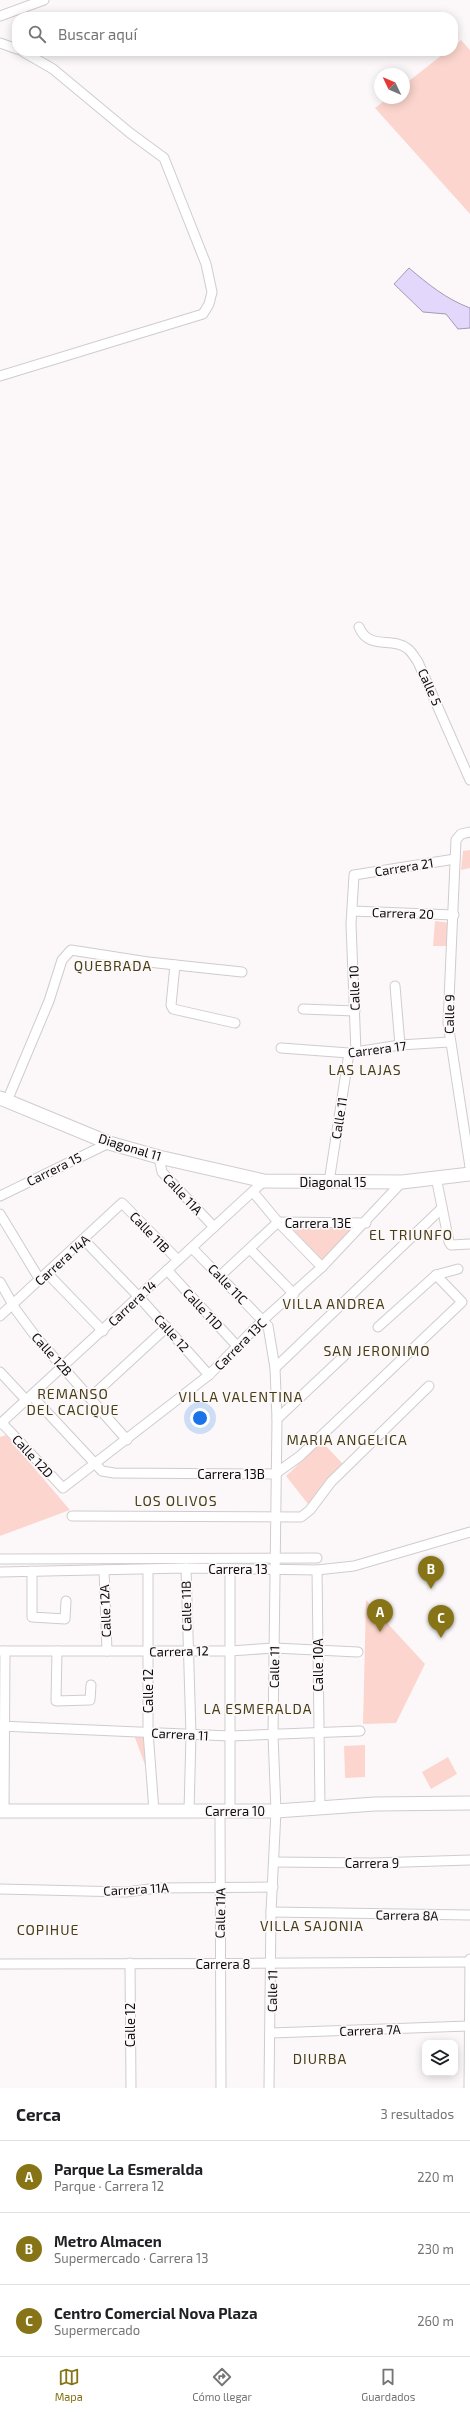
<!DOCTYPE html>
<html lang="es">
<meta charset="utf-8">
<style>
:root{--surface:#fff;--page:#f6f6f6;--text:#202124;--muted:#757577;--line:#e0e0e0;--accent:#877417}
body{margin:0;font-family:"Exo 2",sans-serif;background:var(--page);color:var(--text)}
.controls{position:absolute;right:12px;bottom:12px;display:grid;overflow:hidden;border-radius:8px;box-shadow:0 2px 10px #0003}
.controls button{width:36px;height:36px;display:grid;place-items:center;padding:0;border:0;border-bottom:1px solid var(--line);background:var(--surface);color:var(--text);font:20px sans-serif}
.compass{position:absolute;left:374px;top:68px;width:36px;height:36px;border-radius:50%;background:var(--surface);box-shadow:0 2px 10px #0003;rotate:314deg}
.you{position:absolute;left:200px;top:1418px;width:14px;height:14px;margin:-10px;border:3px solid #fff;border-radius:50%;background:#1a73e8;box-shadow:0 0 0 6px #1a73e833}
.badge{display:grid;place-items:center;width:26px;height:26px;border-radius:50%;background:var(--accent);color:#fff;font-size:13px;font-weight:700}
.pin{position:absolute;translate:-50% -33px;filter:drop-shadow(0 1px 2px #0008)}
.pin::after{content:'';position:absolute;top:21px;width:14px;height:12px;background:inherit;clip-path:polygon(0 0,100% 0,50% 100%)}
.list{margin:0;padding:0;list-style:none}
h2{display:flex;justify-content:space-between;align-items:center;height:52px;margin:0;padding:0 16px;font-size:17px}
h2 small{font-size:13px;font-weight:400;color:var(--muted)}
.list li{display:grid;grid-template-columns:26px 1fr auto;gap:12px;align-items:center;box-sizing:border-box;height:72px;padding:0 16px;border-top:1px solid var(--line)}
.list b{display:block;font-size:15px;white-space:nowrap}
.list p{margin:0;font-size:13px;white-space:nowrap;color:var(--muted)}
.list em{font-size:13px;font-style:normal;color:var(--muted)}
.icon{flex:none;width:22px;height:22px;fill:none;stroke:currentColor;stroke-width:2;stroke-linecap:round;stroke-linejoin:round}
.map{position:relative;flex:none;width:470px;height:2088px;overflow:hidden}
.search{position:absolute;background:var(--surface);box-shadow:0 2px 10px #0003;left:12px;right:12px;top:12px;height:44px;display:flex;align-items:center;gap:10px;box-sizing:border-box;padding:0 14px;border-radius:16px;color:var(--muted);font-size:15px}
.sheet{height:268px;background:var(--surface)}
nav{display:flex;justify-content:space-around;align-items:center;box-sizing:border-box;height:56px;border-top:1px solid var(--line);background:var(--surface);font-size:11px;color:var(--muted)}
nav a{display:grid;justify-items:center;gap:2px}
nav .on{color:var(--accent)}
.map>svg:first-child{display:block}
</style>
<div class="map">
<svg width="470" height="2088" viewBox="0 0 470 2088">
<rect width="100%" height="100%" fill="#fcf8fa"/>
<g fill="#fcd6ce">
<polygon points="461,40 470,50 470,214 375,108 388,98 404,98 404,85 447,51 453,51 453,47"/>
<polygon points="470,850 470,868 461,870 463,851"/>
<polygon points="435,921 450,923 448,946 433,946"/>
<polygon points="290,1226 356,1228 321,1261"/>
<polygon points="6,1435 70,1510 0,1536 0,1437"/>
<polygon points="322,1442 343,1464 308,1504 286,1476"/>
<polygon points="366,1600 425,1664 396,1723 363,1724"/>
<polygon points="134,1735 146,1735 145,1765"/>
<polygon points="365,1745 365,1777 345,1778 344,1746"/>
<polygon points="448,1757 457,1774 431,1789 422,1772"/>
</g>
<path fill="#e4d7fc" stroke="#a49ab4" d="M409 268C428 284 446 299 470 308V328L458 329 446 314 423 312 394 284Z"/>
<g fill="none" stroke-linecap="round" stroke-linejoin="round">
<defs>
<g id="street">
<polyline points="0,16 44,0"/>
<polyline points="0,43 17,49"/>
<polyline points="0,376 203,314 209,304 212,292 206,264 164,158 130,133 53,69 22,51"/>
<path d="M359 627C369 651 392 636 408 649 412 652 415 658 418 662L470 780"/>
<polyline points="470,832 461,834 456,840 448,1023 470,1167"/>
<polyline points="352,911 454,915"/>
<polyline points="175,965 171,1005 173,1009 235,1023"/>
<polyline points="395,986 400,1045"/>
<polyline points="303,1009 355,1011"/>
<polyline points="281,1048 349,1053 400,1045 449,1042"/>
<polyline points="356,1052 351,924 354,875 455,859"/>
<polyline points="7,1101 49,1001 62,960 71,950 148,962 242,972"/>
<polyline points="159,1157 162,1172 214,1227"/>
<polyline points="436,1177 449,1242 451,1245 470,1244"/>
<polyline points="329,1182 349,1053"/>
<polyline points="253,1192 278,1222 322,1267"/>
<polyline points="0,1196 109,1143"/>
<polyline points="0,1214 40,1280"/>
<polyline points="84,1240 139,1297 209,1375"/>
<polyline points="192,1248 268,1326 275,1368 277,1419 273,1735 276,1811 271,1912 269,2088"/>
<polyline points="250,1249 294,1294"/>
<polyline points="167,1270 238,1347"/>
<polyline points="47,1273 103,1331"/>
<polyline points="436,1275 458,1269"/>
<polyline points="220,1276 278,1222 366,1223"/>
<polyline points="0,1282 16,1310 36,1337 127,1440"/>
<polyline points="0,1316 122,1203 178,1260"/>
<polyline points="275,1368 442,1208"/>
<polyline points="0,1372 27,1401"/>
<polyline points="32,1396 102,1471 114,1473 275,1474 300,1456 462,1302 436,1275 378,1327"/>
<polyline points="91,1397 167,1327"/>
<polyline points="277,1419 345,1355"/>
<polyline points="0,1424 264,1181"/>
<polyline points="3,1424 63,1488 209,1375 263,1320 322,1267 402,1182"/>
<polyline points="72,1516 301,1517 310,1510 331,1482 429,1386"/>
<polyline points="0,1559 317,1558"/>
<polyline points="186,1568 191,1735 189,1811"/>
<polyline points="104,1570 107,1651"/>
<polyline points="148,1570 148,1732 154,1811"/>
<polyline points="230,1570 230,1811"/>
<polyline points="317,1570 320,1808"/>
<polyline points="32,1571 32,1617 65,1619 66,1601"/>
<polyline points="0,1572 186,1568 317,1570 354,1566 470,1532"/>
<polyline points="0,1651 230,1651 274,1648 358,1652"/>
<polyline points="57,1651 56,1701 90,1700 91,1685"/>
<polyline points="0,1726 230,1736 360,1731"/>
<polyline points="4,1811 5,1651"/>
<polyline points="220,1811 221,2088"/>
<polyline points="274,1862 373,1863 470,1860"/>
<polyline points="0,1889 126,1892 158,1888 273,1887"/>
<polyline points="271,1912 470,1915"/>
<polyline points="130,1963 131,2088"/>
<path d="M0 1964C157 1963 313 1964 470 1962"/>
<polyline points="271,2033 468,2026"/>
<polyline points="469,2088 470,1959"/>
</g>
<g id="secondary">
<polyline points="0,1098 109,1143 159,1157 264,1181 402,1182 470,1174"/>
<polyline points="0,1811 276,1811 375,1804 470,1803"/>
</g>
</defs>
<use href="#street" stroke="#d0ccce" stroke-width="11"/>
<use href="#secondary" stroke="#d0ccce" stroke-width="15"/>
<use href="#street" stroke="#fff" stroke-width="9"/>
<use href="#secondary" stroke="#fff" stroke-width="13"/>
</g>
<g text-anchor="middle" stroke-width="3.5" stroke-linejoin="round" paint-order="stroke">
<g font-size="13" fill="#0d0b0c" stroke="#fcf8fa">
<text transform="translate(430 687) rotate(66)" y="5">Calle 5</text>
<text transform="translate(404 867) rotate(-9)" y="5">Carrera 21</text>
<text transform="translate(403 913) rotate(2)" y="5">Carrera 20</text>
<text transform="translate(354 988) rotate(-92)" y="5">Calle 10</text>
<text transform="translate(449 1014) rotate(-89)" y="5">Calle 9</text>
<text transform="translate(377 1049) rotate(-7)" y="5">Carrera 17</text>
<text transform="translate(339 1118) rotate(-81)" y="5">Calle 11</text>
<text transform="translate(130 1147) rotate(17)" y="5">Diagonal 11</text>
<text transform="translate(54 1169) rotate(-26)" y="5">Carrera 15</text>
<text x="333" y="1187">Diagonal 15</text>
<text transform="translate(183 1194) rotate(47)" y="5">Calle 11A</text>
<text x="318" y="1228">Carrera 13E</text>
<text transform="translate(150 1232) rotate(46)" y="5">Calle 11B</text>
<text transform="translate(62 1260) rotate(-42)" y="5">Carrera 14A</text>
<text transform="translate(228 1284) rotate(46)" y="5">Calle 11C</text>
<text transform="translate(132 1303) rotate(-43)" y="5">Carrera 14</text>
<text transform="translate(203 1309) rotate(47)" y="5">Calle 11D</text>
<text transform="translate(172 1333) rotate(48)" y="5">Calle 12</text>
<text transform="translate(240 1344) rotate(-45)" y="5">Carrera 13C</text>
<text transform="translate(52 1354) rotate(48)" y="5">Calle 12B</text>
<text transform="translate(33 1456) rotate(47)" y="5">Calle 12D</text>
<text x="231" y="1479">Carrera 13B</text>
<text x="238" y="1574">Carrera 13</text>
<text transform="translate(186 1606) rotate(-91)" y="5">Calle 11B</text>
<text transform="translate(105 1611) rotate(-92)" y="5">Calle 12A</text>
<text transform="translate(179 1651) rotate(-1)" y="5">Carrera 12</text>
<text transform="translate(318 1665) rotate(-90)" y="5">Calle 10A</text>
<text transform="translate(274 1667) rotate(-89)" y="5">Calle 11</text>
<text transform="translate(148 1691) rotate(-90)" y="5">Calle 12</text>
<text transform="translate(180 1734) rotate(3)" y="5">Carrera 11</text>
<text x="235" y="1816">Carrera 10</text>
<text x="372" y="1868">Carrera 9</text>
<text transform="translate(136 1889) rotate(-3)" y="5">Carrera 11A</text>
<text transform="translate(220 1913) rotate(-89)" y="5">Calle 11A</text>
<text transform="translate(407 1915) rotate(1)" y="5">Carrera 8A</text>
<text x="223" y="1969">Carrera 8</text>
<text transform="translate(272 1991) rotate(-89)" y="5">Calle 11</text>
<text transform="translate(130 2025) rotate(-90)" y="5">Calle 12</text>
<text transform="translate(370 2030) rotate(-2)" y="5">Carrera 7A</text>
</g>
<g font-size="14" letter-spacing="1" fill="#463d14" stroke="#fcf8fa">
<text x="113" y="971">QUEBRADA</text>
<text x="365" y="1075">LAS LAJAS</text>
<text x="411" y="1240">EL TRIUNFO</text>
<text x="334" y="1309">VILLA ANDREA</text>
<text x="377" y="1356">SAN JERONIMO</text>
<text x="73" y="1399">REMANSO<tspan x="73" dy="16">DEL CACIQUE</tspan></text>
<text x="241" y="1402">VILLA VALENTINA</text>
<text x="347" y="1445">MARIA ANGELICA</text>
<text x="176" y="1506">LOS OLIVOS</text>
<text x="258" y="1714">LA ESMERALDA</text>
<text x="312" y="1931">VILLA SAJONIA</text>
<text x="48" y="1935">COPIHUE</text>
<text x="320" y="2064">DIURBA</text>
</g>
</g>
</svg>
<div class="controls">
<button><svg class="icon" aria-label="layers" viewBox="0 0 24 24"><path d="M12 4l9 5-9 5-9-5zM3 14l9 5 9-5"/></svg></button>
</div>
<svg class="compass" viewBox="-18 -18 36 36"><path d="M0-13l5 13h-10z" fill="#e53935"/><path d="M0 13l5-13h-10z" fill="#757577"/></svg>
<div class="you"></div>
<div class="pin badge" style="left:380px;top:1632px">A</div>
<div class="pin badge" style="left:431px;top:1589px">B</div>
<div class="pin badge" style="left:441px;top:1638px">C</div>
<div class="search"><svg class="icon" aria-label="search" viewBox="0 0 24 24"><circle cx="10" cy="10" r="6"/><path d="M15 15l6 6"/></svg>Buscar aquí</div>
</div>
<section class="sheet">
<h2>Cerca<small>3 resultados</small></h2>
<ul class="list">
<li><span class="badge">A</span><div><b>Parque La Esmeralda</b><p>Parque · Carrera 12</p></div><em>220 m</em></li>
<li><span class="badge">B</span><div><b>Metro Almacen</b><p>Supermercado · Carrera 13</p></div><em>230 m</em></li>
<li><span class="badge">C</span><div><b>Centro Comercial Nova Plaza</b><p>Supermercado</p></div><em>260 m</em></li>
</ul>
</section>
<nav>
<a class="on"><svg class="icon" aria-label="map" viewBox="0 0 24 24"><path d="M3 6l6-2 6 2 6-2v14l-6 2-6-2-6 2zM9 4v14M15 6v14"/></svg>Mapa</a>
<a><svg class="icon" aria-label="directions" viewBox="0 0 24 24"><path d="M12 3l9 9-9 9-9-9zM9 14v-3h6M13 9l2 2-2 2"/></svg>Cómo llegar</a>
<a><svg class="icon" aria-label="saved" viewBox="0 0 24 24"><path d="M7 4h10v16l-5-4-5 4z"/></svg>Guardados</a>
</nav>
